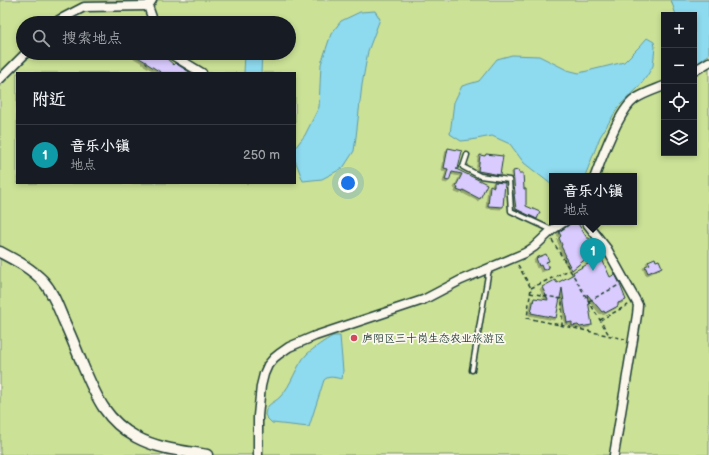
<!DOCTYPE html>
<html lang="zh">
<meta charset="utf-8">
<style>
:root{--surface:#171b24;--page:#20242c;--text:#f1f3f6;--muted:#9ea1a6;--line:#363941;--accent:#1a73e8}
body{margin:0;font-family:"Balsamiq Sans","LXGW WenKai TC",sans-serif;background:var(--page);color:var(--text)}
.controls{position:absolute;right:12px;top:12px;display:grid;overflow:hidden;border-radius:0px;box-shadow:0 2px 6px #0003}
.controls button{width:36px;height:36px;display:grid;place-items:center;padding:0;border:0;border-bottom:1px solid var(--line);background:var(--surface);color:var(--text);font:20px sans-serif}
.you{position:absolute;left:348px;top:183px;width:14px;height:14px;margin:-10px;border:3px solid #fff;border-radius:50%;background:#1a73e8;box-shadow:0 0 0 6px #1a73e833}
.badge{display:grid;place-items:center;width:26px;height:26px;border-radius:50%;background:var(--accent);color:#fff;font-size:13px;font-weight:700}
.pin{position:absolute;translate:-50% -33px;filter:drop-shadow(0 1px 2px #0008)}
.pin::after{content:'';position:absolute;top:21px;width:14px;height:12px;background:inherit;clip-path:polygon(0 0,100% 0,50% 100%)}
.popup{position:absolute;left:549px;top:173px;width:88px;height:52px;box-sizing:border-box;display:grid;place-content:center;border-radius:0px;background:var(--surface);filter:drop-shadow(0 1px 3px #0005);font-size:13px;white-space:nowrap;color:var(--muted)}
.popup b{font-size:15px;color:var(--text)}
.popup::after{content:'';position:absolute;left:50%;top:100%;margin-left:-8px;border:8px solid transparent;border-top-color:var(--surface)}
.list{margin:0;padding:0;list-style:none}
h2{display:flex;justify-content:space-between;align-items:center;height:52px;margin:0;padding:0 16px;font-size:17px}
h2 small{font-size:13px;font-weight:400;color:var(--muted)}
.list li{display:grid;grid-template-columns:26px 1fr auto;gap:12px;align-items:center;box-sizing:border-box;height:60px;padding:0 16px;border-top:1px solid var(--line)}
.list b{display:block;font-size:15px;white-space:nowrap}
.list p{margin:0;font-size:13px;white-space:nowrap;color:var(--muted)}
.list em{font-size:13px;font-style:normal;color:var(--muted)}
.icon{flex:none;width:22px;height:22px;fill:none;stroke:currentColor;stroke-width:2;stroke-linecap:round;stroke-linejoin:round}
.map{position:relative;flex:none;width:709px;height:455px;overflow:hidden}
.search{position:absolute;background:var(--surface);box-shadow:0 2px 6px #0003;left:16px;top:16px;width:280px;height:44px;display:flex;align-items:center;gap:10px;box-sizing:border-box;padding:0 14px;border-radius:22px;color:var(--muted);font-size:15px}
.panel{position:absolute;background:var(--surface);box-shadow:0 2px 6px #0003;left:16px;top:72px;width:280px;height:112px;border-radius:0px}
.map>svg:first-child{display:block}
</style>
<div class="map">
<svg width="709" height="455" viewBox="0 0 709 455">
<defs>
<filter id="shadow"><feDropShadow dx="-2" dy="2" stdDeviation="0" flood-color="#0004"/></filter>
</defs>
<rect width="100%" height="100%" fill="#fbf7ec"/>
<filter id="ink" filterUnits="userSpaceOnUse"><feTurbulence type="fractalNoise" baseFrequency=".025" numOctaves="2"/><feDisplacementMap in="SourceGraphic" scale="8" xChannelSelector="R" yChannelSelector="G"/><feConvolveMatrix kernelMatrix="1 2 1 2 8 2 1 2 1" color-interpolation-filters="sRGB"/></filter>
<g filter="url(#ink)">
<path fill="#cbe196" stroke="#758f65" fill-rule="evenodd" d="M0 0H709V455H0ZM664 15H694V153H664ZM23 23H289V53H23ZM17 73H295V183H17ZM552 176H634V222H552Z"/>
<g fill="#8edaee" stroke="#629ba4">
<polygon points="671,0 709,0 709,54 694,67 694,15 676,15"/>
<polygon points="375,11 380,19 368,51 362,85 356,137 354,151 343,168 322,179 303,181 295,160 295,148 305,135 319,107 321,64 331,34 341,21 360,12"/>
<polygon points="647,38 654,42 655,47 653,66 647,76 638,88 619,106 600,137 585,176 552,176 552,185 524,163 510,144 492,136 471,140 461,141 450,134 454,102 462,86 479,81 497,59 512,55 539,56 567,70 579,73 624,62 640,46"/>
<polygon points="245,53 262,53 261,73 244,73"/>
<path d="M333 336H340L343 371 342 379C336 378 329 375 324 380L309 427 272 423 267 418 265 415C266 403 273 404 280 397 292 385 296 365 307 354 314 348 325 340 333 336Z"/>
</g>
<g fill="#d9cbfd" stroke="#1f3d34" filter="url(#shadow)">
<polygon points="131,53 158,53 165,59 166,58 174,65 175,63 191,73 162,73 146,63 146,62"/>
<polygon points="448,148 462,151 458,169 456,169 487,184 480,199 463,190 462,192 457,190 458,187 456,186 462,174 452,172 449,181 445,180 448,169 444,168"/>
<polygon points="486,154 503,156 500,175 478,171 480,155 485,156"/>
<polygon points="518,170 519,173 523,173 524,189 526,189 526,206 540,212 537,219 516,209 514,194 515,194 513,171"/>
<polygon points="494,182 505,183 503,207 488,206 490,185 494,187"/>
<polygon points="573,222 577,222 587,238 589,238 591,241 593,240 599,248 572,270 565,257 566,256 561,246 562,245 559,238 561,236 559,232"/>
<polygon points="546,254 549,261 546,262 549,268 543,270 541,265 539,266 536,258"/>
<polygon points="601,257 610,277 615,274 619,282 626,300 618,303 618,306 605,313 604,311 602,312 587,294 592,325 580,327 578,325 572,326 572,322 567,323 562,288 556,318 531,313 534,298 548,300 542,287 555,280 557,283 574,274 573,272"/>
<polygon points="655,258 656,261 659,260 662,267 648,273 645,266 650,264 648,261"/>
</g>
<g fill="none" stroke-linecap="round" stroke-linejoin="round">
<defs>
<g id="service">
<polyline points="467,155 463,167 480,176 509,180 511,211 552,230"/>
<polyline points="472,370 489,269"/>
</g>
<g id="minor">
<polyline points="152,0 148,6 154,23"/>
<polyline points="56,23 59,20 84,7 148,6"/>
<polyline points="169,53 202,73"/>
<polyline points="694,71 709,62"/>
<polyline points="0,79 26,53"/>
<path d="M595 176C602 157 619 110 635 99 644 93 654 90 664 86"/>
<polyline points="586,222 607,249 636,301 638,305 637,315 614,455"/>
<polyline points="258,455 258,416 261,386 264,374 268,365 274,358 279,354 289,347 315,336 423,300 461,280 525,253 534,247 552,230 564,222"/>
</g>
<path id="tertiary" d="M0 252C15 260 31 268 43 281 53 292 58 307 64 321 71 336 77 351 83 366 96 396 105 420 136 437 158 449 183 451 207 455"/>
</defs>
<use href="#service" stroke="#1f3d34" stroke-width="7"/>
<use href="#minor" stroke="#1f3d34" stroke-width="11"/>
<use href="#tertiary" stroke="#1f3d34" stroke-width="13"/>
<g stroke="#1f3d34" stroke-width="1.5" stroke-dasharray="4 3" stroke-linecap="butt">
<polyline points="552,240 609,335"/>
<polyline points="518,265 531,288 527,318 625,339"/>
<polyline points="531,288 569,270"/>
<polyline points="530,293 562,299 562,326"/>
<polyline points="589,301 619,285"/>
<polyline points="600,320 630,304"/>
</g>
<use href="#service" stroke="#fbf7ec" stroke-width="4"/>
<use href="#minor" stroke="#fbf7ec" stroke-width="8"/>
<use href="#tertiary" stroke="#fbf7ec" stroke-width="10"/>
</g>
</g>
<circle fill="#d1495b" stroke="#fbf7ec" stroke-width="1.5" cx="354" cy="338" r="4"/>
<g text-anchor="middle" stroke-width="3.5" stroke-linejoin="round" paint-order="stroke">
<g font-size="11" fill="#1f3d34" stroke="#fbf7ec" text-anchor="start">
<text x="362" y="342">庐阳区三十岗生态农业旅游区</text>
</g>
</g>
</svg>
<div class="controls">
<button>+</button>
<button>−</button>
<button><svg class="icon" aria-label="locate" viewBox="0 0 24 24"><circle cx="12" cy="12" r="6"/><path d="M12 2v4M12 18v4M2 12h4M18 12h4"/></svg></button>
<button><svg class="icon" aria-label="layers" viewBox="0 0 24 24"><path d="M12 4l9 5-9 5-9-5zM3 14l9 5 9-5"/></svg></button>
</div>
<div class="you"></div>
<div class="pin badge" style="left:593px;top:271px;background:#0f9aa8">1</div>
<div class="popup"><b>音乐小镇</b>地点</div>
<div class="search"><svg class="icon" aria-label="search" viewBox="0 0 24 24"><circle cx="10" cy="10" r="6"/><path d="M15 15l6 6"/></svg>搜索地点</div>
<section class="panel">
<h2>附近<small></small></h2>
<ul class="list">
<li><span class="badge" style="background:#0f9aa8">1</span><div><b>音乐小镇</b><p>地点</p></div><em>250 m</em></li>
</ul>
</section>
</div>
